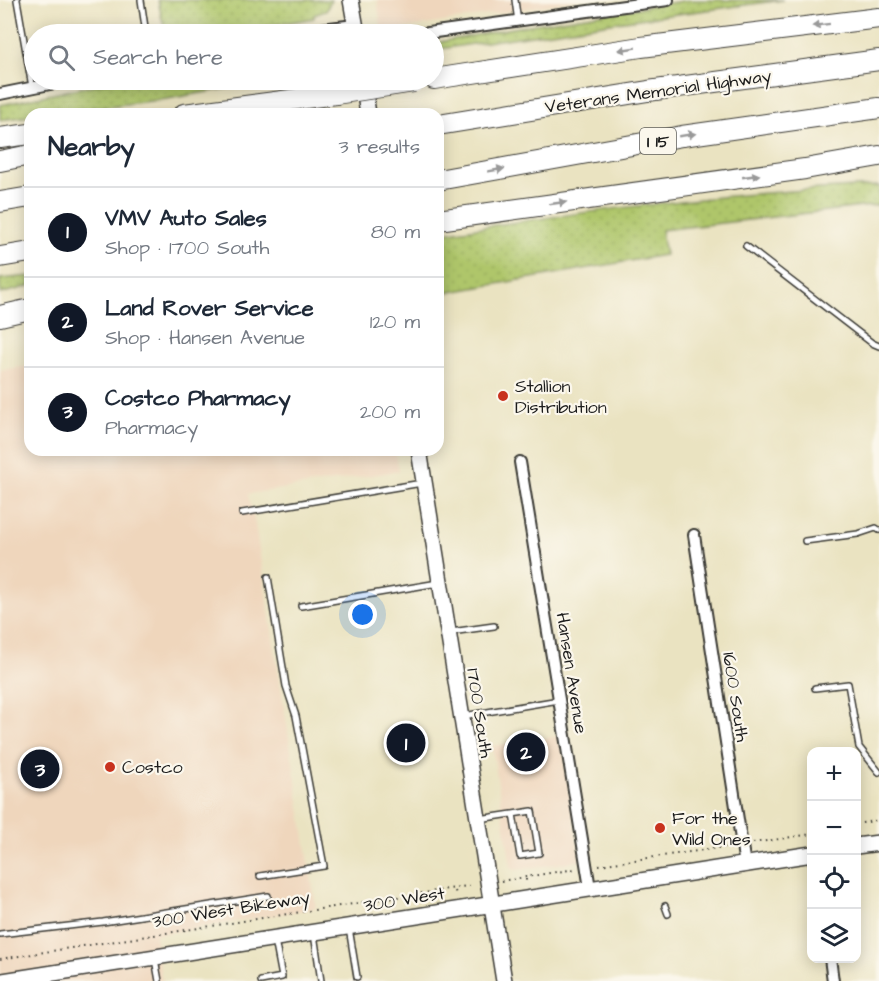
<!DOCTYPE html>
<meta charset="utf-8">
<style>
:root{--surface:#fff;--page:#f2f2f3;--text:#1f2937;--muted:#747a83;--line:#e0e1e3;--accent:#111827}
body{margin:0;font-family:"Architects Daughter",sans-serif;background:var(--page);color:var(--text)}
.controls{position:absolute;right:18px;bottom:18px;display:grid;overflow:hidden;border-radius:12px;box-shadow:0 3px 15px #0003}
.controls button{width:54px;height:54px;display:grid;place-items:center;padding:0;border:0;border-bottom:2px solid var(--line);background:var(--surface);color:var(--text);font:30px sans-serif}
.you{position:absolute;left:363px;top:615px;width:21px;height:21px;margin:-15px;border:4px solid #fff;border-radius:50%;background:#1a73e8;box-shadow:0 0 0 9px #1a73e833}
.badge{display:grid;place-items:center;width:39px;height:39px;border-radius:50%;background:var(--accent);color:#fff;font-size:20px;font-weight:700}
.pin{position:absolute;translate:-50% -50%;border:3px solid #fff;box-shadow:0 2px 6px #0006}
.list{margin:0;padding:0;list-style:none}
h2{display:flex;justify-content:space-between;align-items:center;height:78px;margin:0;padding:0 24px;font-size:26px}
h2 small{font-size:20px;font-weight:400;color:var(--muted)}
.list li{display:grid;grid-template-columns:39px 1fr auto;gap:18px;align-items:center;box-sizing:border-box;height:90px;padding:0 24px;border-top:2px solid var(--line)}
.list b{display:block;font-size:22px;white-space:nowrap}
.list p{margin:0;font-size:20px;white-space:nowrap;color:var(--muted)}
.list em{font-size:20px;font-style:normal;color:var(--muted)}
.icon{flex:none;width:33px;height:33px;fill:none;stroke:currentColor;stroke-width:2;stroke-linecap:round;stroke-linejoin:round}
.map{position:relative;flex:none;width:879px;height:981px;overflow:hidden}
.search{position:absolute;background:var(--surface);box-shadow:0 3px 15px #0003;left:24px;top:24px;width:420px;height:66px;display:flex;align-items:center;gap:15px;box-sizing:border-box;padding:0 21px;border-radius:33px;color:var(--muted);font-size:22px}
.panel{position:absolute;background:var(--surface);box-shadow:0 3px 15px #0003;left:24px;top:108px;width:420px;height:348px;border-radius:18px}
.map>svg:first-child{display:block}
</style>
<div class="map">
<svg width="879" height="981" viewBox="0 0 879 981">
<defs>
<pattern id="grass-dots" width="8" height="8" patternUnits="userSpaceOnUse" patternTransform="scale(1.5)"><rect width="8" height="8" fill="#afc66b"/><path d="M2 2h.1M6 6h.1" fill="none" stroke="#96aa5c" stroke-width="1.8" stroke-linecap="round"/></pattern>
</defs>
<rect width="100%" height="100%" fill="#fbf7ec"/>
<filter id="ink" filterUnits="userSpaceOnUse"><feTurbulence type="fractalNoise" baseFrequency=".0167" numOctaves="2"/><feDisplacementMap in="SourceGraphic" scale="12" xChannelSelector="R" yChannelSelector="G"/><feConvolveMatrix kernelMatrix="1 2 1 2 8 2 1 2 1" color-interpolation-filters="sRGB"/></filter>
<filter id="wash" filterUnits="userSpaceOnUse"><feTurbulence type="fractalNoise" baseFrequency=".008" numOctaves="4" result="noise"/><feDisplacementMap in="SourceGraphic" scale="24" xChannelSelector="R" yChannelSelector="G"/><feGaussianBlur stdDeviation="1.35" result="paint"/><feColorMatrix in="noise" values="0 0 0 0 0 0 0 0 0 0 0 0 0 0 0 0 0 1.4 0 .05"/><feComposite in="paint" operator="in"/></filter>
<g filter="url(#wash)">
<rect width="100%" height="100%" fill="#eae3c1"/>
<g fill="#efd6bc">
<polygon points="377,0 578,0 382,32"/>
<polygon points="30,366 30,450 395,450 399,471 248,494 255,524 316,908 155,935 162,981 0,981 0,370"/>
<polygon points="561,736 580,861 515,870 511,866 492,746"/>
</g>
<g fill="url(#grass-dots)" stroke="#667144" stroke-width="1.5">
<polygon points="158,0 331,0 326,11 314,15 314,18 222,34 167,34 162,19"/>
<polygon points="689,0 783,0 624,21 434,50 434,43 529,25"/>
<polygon points="117,80 275,80 167,99 45,114 30,114 30,116 0,120 0,105"/>
<path d="M879 186V205L661 230 665 255 438 294V234C584 211 731 192 879 186Z"/>
<polygon points="30,276 30,286 0,294 0,279"/>
</g>
</g>
<g filter="url(#ink)">
<g fill="none" stroke-linecap="round" stroke-linejoin="round">
<defs>
<g id="lane">
<polyline points="17,0 32,87"/>
<polyline points="141,0 146,34"/>
<polyline points="515,0 518,22"/>
<polyline points="746,246 872,343 879,346"/>
<polyline points="242,513 422,483"/>
<polyline points="805,541 858,534 876,528 879,530"/>
<polyline points="301,606 438,583"/>
<polyline points="451,632 494,626"/>
<polyline points="815,688 848,684 859,747 879,772"/>
<polyline points="463,716 559,700"/>
<polyline points="479,819 532,811 539,853 520,856 513,814"/>
<polyline points="260,876 324,866 296,716 286,686 268,577"/>
<polyline points="665,906 668,914"/>
<polyline points="349,928 357,977"/>
<polyline points="0,934 103,922 268,896"/>
<polyline points="314,934 321,981"/>
<polyline points="155,959 159,981"/>
<polyline points="261,981 282,977 275,940"/>
</g>
<g id="street">
<polyline points="279,34 355,25"/>
<polyline points="421,34 668,0"/>
<polyline points="0,94 70,80"/>
<polyline points="520,462 590,888"/>
<polyline points="694,535 745,865"/>
<polyline points="830,958 833,981"/>
</g>
<g id="secondary">
<polyline points="351,0 357,34"/>
<polyline points="363,80 368,114"/>
<polyline points="419,450 504,981"/>
<polyline points="856,846 879,843"/>
<polyline points="3,981 812,854"/>
</g>
<g id="highway">
<polyline points="434,79 641,47 879,18"/>
<polyline points="184,114 336,94"/>
<polyline points="438,125 648,91 879,60"/>
<polyline points="0,138 30,134"/>
<polyline points="0,161 30,155"/>
<polyline points="438,180 682,136 879,108"/>
<polyline points="0,202 30,197"/>
<polyline points="438,220 805,169 879,156"/>
<polyline points="0,257 30,252"/>
<polyline points="0,316 30,309"/>
</g>
</defs>
<use href="#lane" stroke="#3b3a35" stroke-width="8"/>
<use href="#street" stroke="#3b3a35" stroke-width="14"/>
<use href="#secondary" stroke="#3b3a35" stroke-width="18"/>
<use href="#highway" stroke="#3b3a35" stroke-width="22"/>
<g stroke="#3b3a35" stroke-width="2" stroke-dasharray="1.5 4.5" stroke-linecap="butt">
<polyline points="856,824 879,820"/>
<polyline points="753,843 812,834"/>
<polyline points="599,865 732,846"/>
<polyline points="526,879 526,882"/>
<polyline points="501,881 575,869"/>
<polyline points="455,891 456,894"/>
<polyline points="0,959 474,885"/>
</g>
<use href="#lane" stroke="#fff" stroke-width="5"/>
<use href="#street" stroke="#fff" stroke-width="10"/>
<use href="#secondary" stroke="#fff" stroke-width="15"/>
<use href="#highway" stroke="#fff" stroke-width="20"/>
<defs>
<polyline id="highway-bridge" points="336,94 414,82"/>
</defs>
<use href="#highway-bridge" stroke="#3b3a35" stroke-width="22" stroke-linecap="butt"/>
<use href="#highway-bridge" stroke="#fff" stroke-width="20"/>
</g>
<defs><path id="oneway-solid" d="M-6-.8H1V-3.2L6.5 0L1 3.2V.8H-6Z" transform="scale(1.5)"/></defs>
<g fill="#999">
<use href="#oneway-solid" transform="translate(821 25) rotate(173)"/>
<use href="#oneway-solid" transform="translate(627 49) rotate(171)"/>
<use href="#oneway-solid" transform="translate(687 135) rotate(-9)"/>
<use href="#oneway-solid" transform="translate(496 170) rotate(-10)"/>
<use href="#oneway-solid" transform="translate(751 176) rotate(-8)"/>
<use href="#oneway-solid" transform="translate(558 203) rotate(-8)"/>
</g>
</g>
<g fill="#c8321e" stroke="#fbf7ec" stroke-width="2">
<circle cx="503" cy="396" r="6"/>
<circle cx="110" cy="767" r="6"/>
<circle cx="660" cy="828" r="6"/>
</g>
<g text-anchor="middle" stroke-width="4.5" stroke-linejoin="round" paint-order="stroke">
<rect fill="#fbf7ec" stroke="#5f5e5a" stroke-width="1.5" x="640" y="128" width="36" height="26" rx="4.5"/>
<g font-size="16" font-weight="bold" fill="#1c1c1c">
<text x="658" y="147">I 15</text>
</g>
<g font-size="18" fill="#1c1c1c" stroke="#fbf7ec">
<text transform="translate(658 91) rotate(-8)" y="6">Veterans Memorial Highway</text>
<text transform="translate(572 673) rotate(81)" y="6">Hansen Avenue</text>
<text transform="translate(736 697) rotate(81)" y="6">1600 South</text>
<text transform="translate(480 713) rotate(81)" y="6">1700 South</text>
<text transform="translate(404 899) rotate(-9)" y="6">300 West</text>
<text transform="translate(231 909) rotate(-9)" y="6">300 West Bikeway</text>
</g>
<g font-size="18" fill="#1c1c1c" stroke="#fbf7ec" text-anchor="start">
<text x="515" y="392">Stallion<tspan x="515" dy="21">Distribution</tspan></text>
<text x="122" y="773">Costco</text>
<text x="672" y="824">For the<tspan x="672" dy="21">Wild Ones</tspan></text>
</g>
</g>
</svg>
<div class="controls">
<button>+</button>
<button>−</button>
<button><svg class="icon" aria-label="locate" viewBox="0 0 24 24"><circle cx="12" cy="12" r="6"/><path d="M12 2v4M12 18v4M2 12h4M18 12h4"/></svg></button>
<button><svg class="icon" aria-label="layers" viewBox="0 0 24 24"><path d="M12 4l9 5-9 5-9-5zM3 14l9 5 9-5"/></svg></button>
</div>
<div class="you"></div>
<div class="pin badge" style="left:406px;top:743px">1</div>
<div class="pin badge" style="left:526px;top:752px">2</div>
<div class="pin badge" style="left:40px;top:769px">3</div>
<div class="search"><svg class="icon" aria-label="search" viewBox="0 0 24 24"><circle cx="10" cy="10" r="6"/><path d="M15 15l6 6"/></svg>Search here</div>
<section class="panel">
<h2>Nearby<small>3 results</small></h2>
<ul class="list">
<li><span class="badge">1</span><div><b>VMV Auto Sales</b><p>Shop · 1700 South</p></div><em>80 m</em></li>
<li><span class="badge">2</span><div><b>Land Rover Service</b><p>Shop · Hansen Avenue</p></div><em>120 m</em></li>
<li><span class="badge">3</span><div><b>Costco Pharmacy</b><p>Pharmacy</p></div><em>200 m</em></li>
</ul>
</section>
</div>
